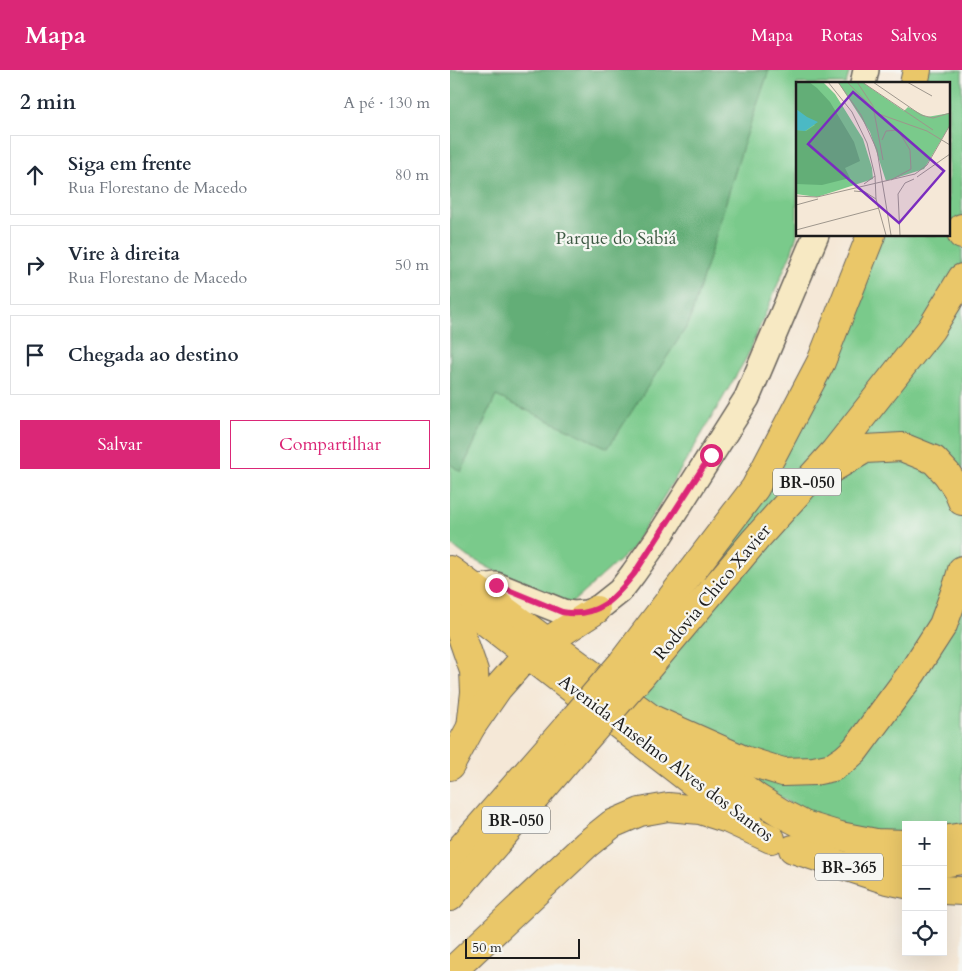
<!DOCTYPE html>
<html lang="pt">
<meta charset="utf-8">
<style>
:root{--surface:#fff;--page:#f2f2f3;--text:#1f2937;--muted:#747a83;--line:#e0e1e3;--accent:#db2777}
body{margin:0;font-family:Cardo,serif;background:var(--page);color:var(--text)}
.controls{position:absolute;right:15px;bottom:15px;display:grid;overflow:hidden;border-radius:0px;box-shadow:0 5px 20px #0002}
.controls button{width:45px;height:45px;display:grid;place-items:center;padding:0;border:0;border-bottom:1px solid var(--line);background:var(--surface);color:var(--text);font:25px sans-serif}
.scale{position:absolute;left:15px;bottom:12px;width:115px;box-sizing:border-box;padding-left:5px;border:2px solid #1c1c1c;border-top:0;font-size:14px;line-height:18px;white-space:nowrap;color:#1c1c1c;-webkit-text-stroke:4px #f6f6f2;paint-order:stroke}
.stop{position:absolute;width:15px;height:15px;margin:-11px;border:4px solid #db2777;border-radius:50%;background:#fff}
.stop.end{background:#db2777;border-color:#fff;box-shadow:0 1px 5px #0008}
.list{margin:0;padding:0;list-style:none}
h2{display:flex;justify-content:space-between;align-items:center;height:65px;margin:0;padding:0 20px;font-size:21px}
h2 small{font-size:16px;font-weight:400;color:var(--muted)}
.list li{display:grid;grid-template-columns:32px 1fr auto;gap:15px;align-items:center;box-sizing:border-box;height:80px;margin:0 10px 10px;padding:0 10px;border:1px solid var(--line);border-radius:0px}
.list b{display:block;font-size:19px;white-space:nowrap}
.list p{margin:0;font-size:16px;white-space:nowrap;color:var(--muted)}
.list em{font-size:16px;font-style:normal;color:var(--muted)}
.actions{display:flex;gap:10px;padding:15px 20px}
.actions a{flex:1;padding:11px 0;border:1px solid var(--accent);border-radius:0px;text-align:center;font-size:18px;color:var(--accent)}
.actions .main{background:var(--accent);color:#fff}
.icon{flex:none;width:28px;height:28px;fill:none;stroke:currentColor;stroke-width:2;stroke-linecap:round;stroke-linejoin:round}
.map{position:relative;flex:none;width:512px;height:901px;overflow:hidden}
header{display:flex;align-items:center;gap:30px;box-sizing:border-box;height:70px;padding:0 25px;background:var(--accent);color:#fff}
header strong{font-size:24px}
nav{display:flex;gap:28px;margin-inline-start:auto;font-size:18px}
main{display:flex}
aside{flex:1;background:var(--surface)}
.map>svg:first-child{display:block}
</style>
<header>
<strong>Mapa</strong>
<nav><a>Mapa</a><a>Rotas</a><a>Salvos</a></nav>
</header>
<main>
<aside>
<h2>2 min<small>A pé · 130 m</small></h2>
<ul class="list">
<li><svg class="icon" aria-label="ahead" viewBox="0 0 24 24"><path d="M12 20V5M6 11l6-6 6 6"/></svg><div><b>Siga em frente</b><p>Rua Florestano de Macedo</p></div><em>80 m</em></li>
<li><svg class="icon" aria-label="right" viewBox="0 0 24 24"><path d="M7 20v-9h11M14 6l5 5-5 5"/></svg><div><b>Vire à direita</b><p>Rua Florestano de Macedo</p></div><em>50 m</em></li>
<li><svg class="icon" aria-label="arrive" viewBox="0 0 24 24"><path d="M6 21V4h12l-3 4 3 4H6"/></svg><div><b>Chegada ao destino</b></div></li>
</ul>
<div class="actions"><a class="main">Salvar</a><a>Compartilhar</a></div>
</aside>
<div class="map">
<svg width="512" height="901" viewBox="0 0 512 901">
<rect width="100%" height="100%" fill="#f6f6f2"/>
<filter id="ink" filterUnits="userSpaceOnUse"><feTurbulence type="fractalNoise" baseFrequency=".02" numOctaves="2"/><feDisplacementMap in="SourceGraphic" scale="10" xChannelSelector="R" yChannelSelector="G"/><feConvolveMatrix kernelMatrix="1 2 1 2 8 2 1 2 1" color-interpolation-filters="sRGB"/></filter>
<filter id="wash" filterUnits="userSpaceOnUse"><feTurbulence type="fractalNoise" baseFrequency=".0096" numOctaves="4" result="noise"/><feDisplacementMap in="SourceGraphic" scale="20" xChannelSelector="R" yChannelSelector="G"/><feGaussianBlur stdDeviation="1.12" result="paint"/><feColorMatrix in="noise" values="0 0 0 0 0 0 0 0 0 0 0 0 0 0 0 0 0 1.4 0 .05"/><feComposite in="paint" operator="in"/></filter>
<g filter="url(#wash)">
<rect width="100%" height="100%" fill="#f5e8d7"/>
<g fill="#7aca8b" stroke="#4b7354">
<polygon points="0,0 400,0 396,14 347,14 347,165 342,181 297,287 239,386 181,480 115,539 15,485 0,474"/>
<polygon points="467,0 512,0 512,767 493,770 493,755 456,755 456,774 390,766 174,626 209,544 305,418 421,165 498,165 498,14 464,14"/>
</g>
<polygon fill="#63ae77" stroke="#40654a" points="0,0 319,0 293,76 239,253 158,378 46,326 11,402 0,394"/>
</g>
<g filter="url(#ink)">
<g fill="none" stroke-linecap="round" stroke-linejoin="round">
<defs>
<g id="secondary">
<polyline points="413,14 416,0"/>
<polyline points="24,518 46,515 113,542 123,544 136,543 146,540 170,521 183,504 207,470 297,328 366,165"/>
</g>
<g id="primary">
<polyline points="0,500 202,649 307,728 333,744 354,755 390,766 426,773 456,774"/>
<polyline points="0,524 267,731 298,753"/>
<polyline points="493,770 512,767"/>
<polyline points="403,793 423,796 456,797"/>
<polyline points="493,793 512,790"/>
</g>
<g id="trunk">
<polyline points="464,14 467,0"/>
<polyline points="512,158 512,165"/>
<polyline points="376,404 381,399 415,379 452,377 484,390 497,404 507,419 512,431"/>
<polyline points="172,593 305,418 371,292 421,165"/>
<polyline points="190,607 305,470 385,381 481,259 512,208"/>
<polyline points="202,649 294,690 333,702 364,701 383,697 395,689 405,680 462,603 493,555 508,514 512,500"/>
<polyline points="343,779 437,810 456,814"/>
<polyline points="0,791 117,657"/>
<polyline points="493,820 512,821"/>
<polyline points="0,827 132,673"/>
</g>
<g id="motorway">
<polyline points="0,545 8,555 24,601 25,622 21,657 0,696"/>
<polyline points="21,657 48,618 78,584 146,540"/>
<polyline points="2,901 137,774 162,754 190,742 218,737 250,740 278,749 321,769"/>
</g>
</defs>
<use href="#secondary" stroke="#68635d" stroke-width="28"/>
<use href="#primary" stroke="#68635d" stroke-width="30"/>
<use href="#trunk" stroke="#68635d" stroke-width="30"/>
<use href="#motorway" stroke="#68635d" stroke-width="30"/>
<use href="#secondary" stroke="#f7e9c3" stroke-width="25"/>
<use href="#primary" stroke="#eac769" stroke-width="28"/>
<use href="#trunk" stroke="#eac769" stroke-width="28"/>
<use href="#motorway" stroke="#eac769" stroke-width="28"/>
<defs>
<g id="trunk-bridge">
<polyline points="117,657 172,593"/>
<polyline points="132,673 190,607"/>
</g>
</defs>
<use href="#trunk-bridge" stroke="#68635d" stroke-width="30" stroke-linecap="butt"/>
<use href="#trunk-bridge" stroke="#eac769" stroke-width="28"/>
</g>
</g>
<g fill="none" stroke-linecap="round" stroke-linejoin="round" filter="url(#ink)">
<path stroke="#db2777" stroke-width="6" d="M46 515 112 542C147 549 164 529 184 504L261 385"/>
</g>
<g text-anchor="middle" stroke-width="4.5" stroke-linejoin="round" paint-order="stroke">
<g fill="#f6f6f2" stroke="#5d5d5c" stroke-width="1">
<rect x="323" y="398.5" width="68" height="27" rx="4"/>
<rect x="32" y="736.5" width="68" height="27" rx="4"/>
<rect x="365" y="783.5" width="68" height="27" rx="4"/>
</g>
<g font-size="16" font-weight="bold" fill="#1c1c1c">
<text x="357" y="418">BR-050</text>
<text x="66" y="756">BR-050</text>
<text x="399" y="803">BR-365</text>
</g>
<g font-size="18" fill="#3d5943" stroke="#f6f6f2">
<text x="166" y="174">Parque do Sabiá</text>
</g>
<g font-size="18" fill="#1c1c1c" stroke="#f6f6f2">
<text transform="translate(262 522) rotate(-50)" y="6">Rodovia Chico Xavier</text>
<text transform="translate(216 688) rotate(37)" y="6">Avenida Anselmo Alves dos Santos</text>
</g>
</g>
<g transform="translate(346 12)">
<rect width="154" height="154" fill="#f5e8d7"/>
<path d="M0 0H27L39 12 67 57 76 86 77 97 21 115 0 112ZM42 0H66L108 29 112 25 131 35 154 31V43L128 87 90 99 74 50Z" fill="#7aca8b"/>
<path d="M0 0H13L21 6 34 20 58 60 64 79 49 86 54 96 26 103 0 102V48L10 49 19 43 0 27Z" fill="#63ae77"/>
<path d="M0 27 11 35 22 40 9 49 0 48Z" fill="#4bb9c4"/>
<path fill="none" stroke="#9e968c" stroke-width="1" d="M32 0 56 30 71 61 79 94 68 102M42 0 65 33 81 68 95 153M51 0 83 32 131 49 154 63M61 0 77 24 87 78M66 0 137 48M77 0 125 33 137 36 154 31M111 0 136 14M86 58 90 49 102 48 114 68 115 87 95 98M79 94 80 117M121 95 154 72M58 109 69 110 80 117 90 153M0 114 21 115 119 92 131 83 154 43M0 123 22 117M0 148 83 126M104 153 102 112 109 101 118 97"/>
<path fill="#7b2cbf" fill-opacity="0.15" stroke="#7b2cbf" stroke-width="2.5" d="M57 10 148 89 103 141 12 62Z"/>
<rect width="154" height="154" fill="none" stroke="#1c1c1c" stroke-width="2.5"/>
</g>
</svg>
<div class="controls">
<button>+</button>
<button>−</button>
<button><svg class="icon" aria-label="locate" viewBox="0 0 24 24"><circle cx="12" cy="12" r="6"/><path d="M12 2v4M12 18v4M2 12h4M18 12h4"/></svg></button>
</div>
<div class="scale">50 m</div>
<div class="stop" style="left:261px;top:385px"></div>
<div class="stop end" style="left:46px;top:515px"></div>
</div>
</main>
